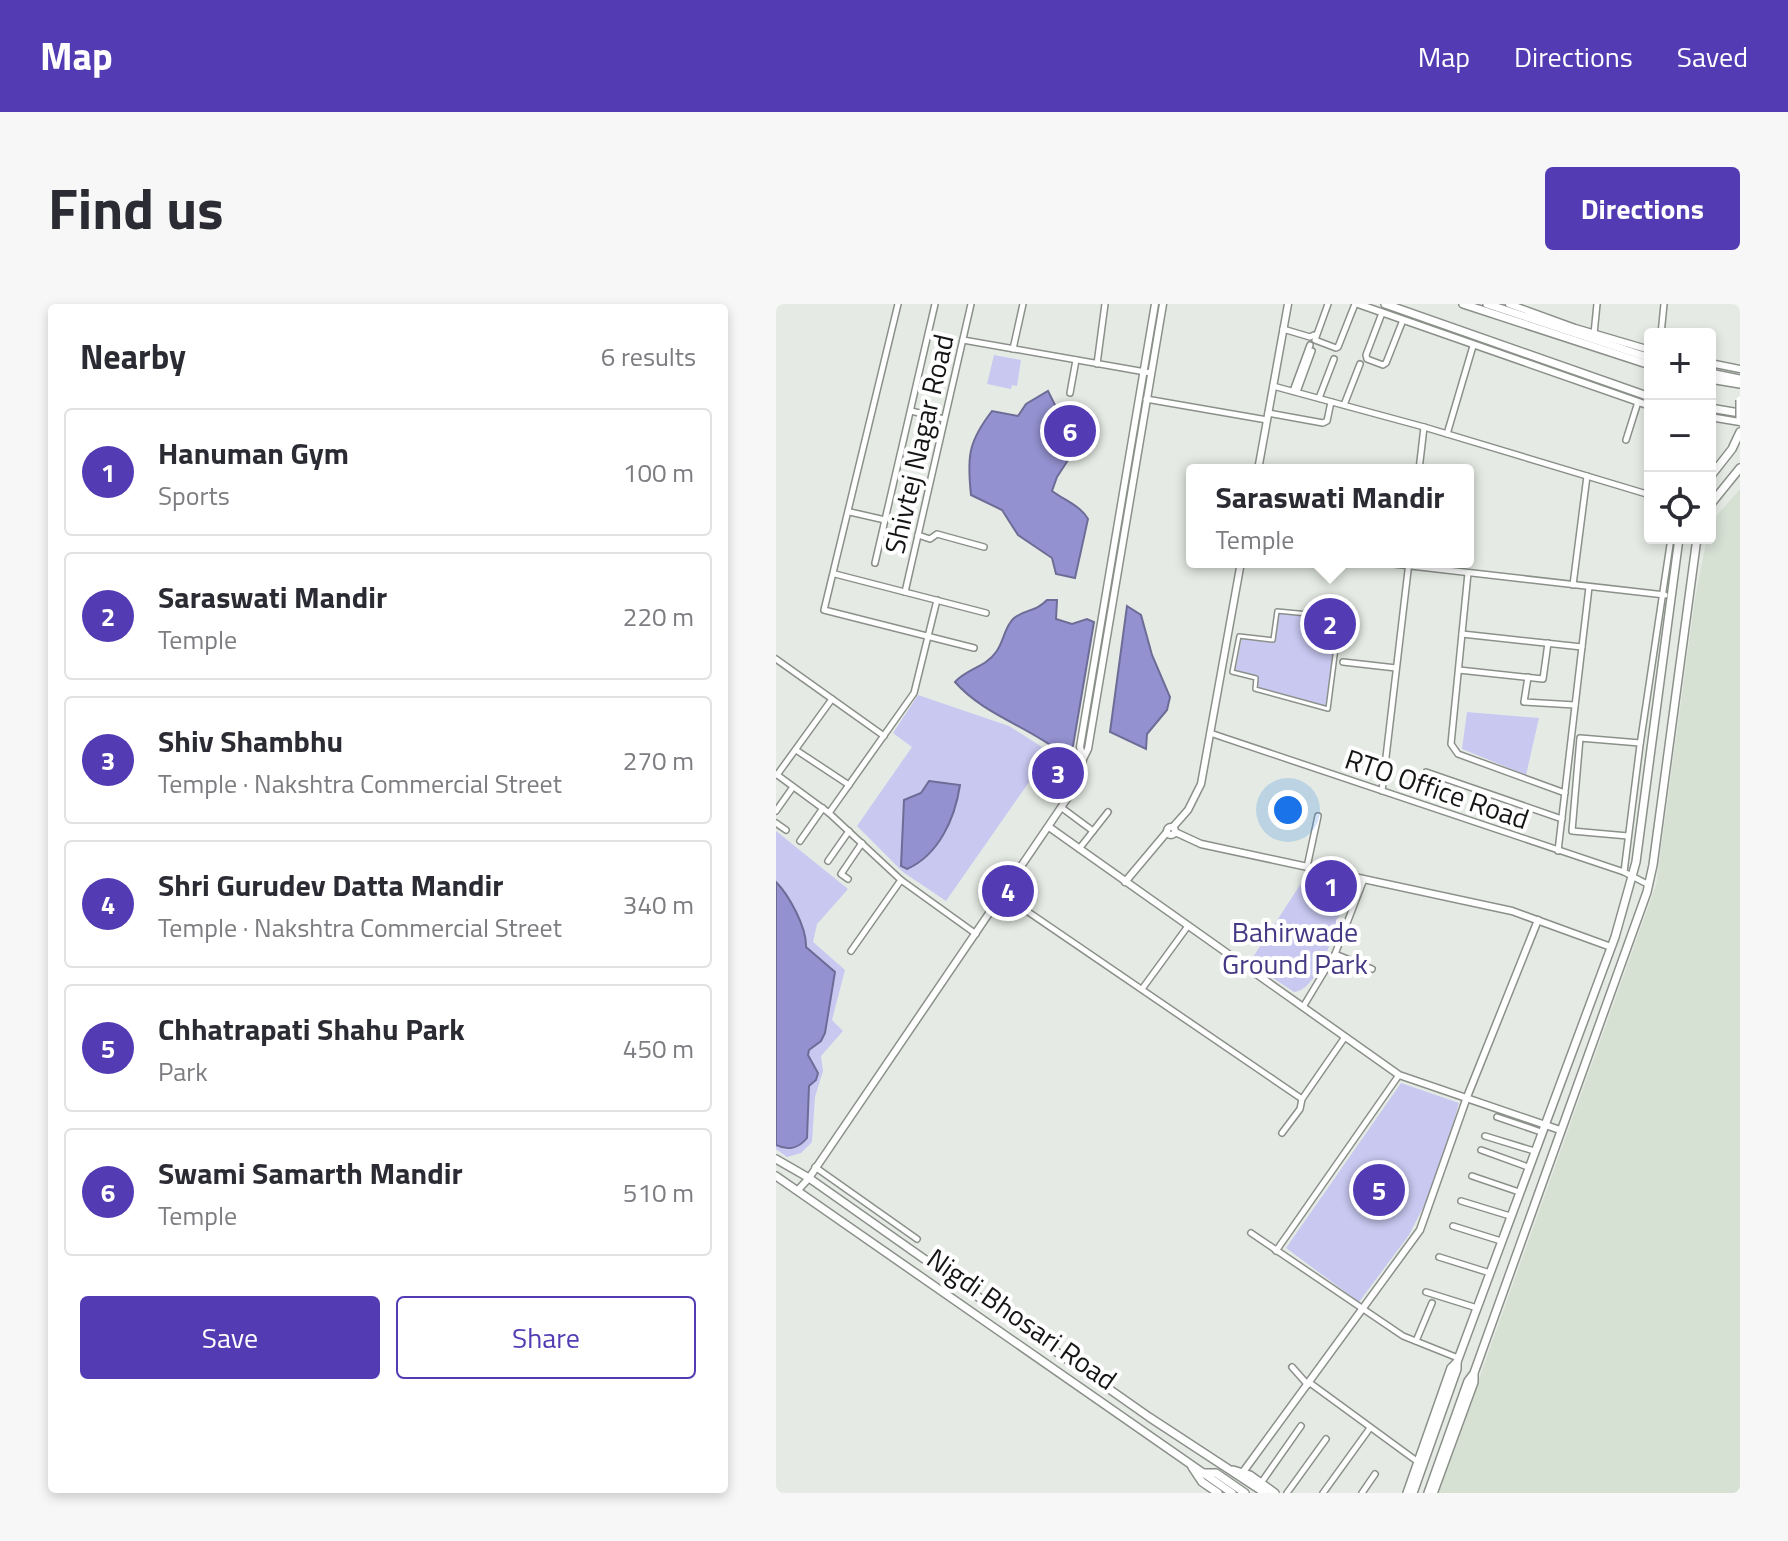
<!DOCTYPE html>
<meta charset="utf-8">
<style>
:root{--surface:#fff;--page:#f7f7f7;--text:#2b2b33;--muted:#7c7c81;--line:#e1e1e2;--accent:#523bb3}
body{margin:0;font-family:"Titillium Web",sans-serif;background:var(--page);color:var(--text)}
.controls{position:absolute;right:24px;top:24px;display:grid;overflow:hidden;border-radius:8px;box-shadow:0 4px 12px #0003}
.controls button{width:72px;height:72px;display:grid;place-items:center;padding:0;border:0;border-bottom:2px solid var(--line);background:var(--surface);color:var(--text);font:40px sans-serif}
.you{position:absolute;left:512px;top:506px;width:28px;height:28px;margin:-20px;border:6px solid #fff;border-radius:50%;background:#1a73e8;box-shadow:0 0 0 12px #1a73e833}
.badge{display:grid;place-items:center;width:52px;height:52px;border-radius:50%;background:var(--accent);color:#fff;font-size:26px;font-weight:700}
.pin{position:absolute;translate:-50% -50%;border:4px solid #fff;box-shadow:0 2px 8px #0006}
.popup{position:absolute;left:410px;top:160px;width:288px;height:104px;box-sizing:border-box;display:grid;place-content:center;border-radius:8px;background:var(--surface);filter:drop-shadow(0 2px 6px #0005);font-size:26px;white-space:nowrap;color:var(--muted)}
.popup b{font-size:30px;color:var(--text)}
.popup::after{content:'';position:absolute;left:50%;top:100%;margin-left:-16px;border:16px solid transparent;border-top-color:var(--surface)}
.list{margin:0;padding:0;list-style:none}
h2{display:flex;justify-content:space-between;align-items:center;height:104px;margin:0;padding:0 32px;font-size:34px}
h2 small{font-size:26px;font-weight:400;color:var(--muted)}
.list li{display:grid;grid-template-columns:52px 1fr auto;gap:24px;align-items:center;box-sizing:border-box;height:128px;margin:0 16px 16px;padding:0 16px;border:2px solid var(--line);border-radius:8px}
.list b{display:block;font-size:30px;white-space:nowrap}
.list p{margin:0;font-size:26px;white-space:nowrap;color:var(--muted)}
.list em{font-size:26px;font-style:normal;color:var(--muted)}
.actions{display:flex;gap:16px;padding:24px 32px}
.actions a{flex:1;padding:18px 0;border:2px solid var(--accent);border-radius:8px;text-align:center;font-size:28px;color:var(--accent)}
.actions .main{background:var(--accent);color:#fff}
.icon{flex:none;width:44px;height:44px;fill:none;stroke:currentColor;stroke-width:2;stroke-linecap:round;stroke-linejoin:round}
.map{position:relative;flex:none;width:964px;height:1189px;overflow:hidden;border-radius:8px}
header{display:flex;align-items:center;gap:48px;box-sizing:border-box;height:112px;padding:0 40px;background:var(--accent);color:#fff}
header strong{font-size:38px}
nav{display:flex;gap:44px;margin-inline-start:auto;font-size:28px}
.intro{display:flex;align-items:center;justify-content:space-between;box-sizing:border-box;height:192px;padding:0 48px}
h1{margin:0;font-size:56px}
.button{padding:20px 36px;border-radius:8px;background:var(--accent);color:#fff;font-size:28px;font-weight:700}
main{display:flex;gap:48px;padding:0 48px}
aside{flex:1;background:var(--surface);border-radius:8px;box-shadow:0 4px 12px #0003}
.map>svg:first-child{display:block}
</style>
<header>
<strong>Map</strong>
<nav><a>Map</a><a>Directions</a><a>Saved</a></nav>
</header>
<div class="intro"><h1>Find us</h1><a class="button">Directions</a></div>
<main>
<aside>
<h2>Nearby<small>6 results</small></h2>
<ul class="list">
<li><span class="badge">1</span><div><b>Hanuman Gym</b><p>Sports</p></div><em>100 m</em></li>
<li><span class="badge">2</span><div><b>Saraswati Mandir</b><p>Temple</p></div><em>220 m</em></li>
<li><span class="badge">3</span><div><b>Shiv Shambhu</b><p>Temple · Nakshtra Commercial Street</p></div><em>270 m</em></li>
<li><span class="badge">4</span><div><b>Shri Gurudev Datta Mandir</b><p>Temple · Nakshtra Commercial Street</p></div><em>340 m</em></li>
<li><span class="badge">5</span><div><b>Chhatrapati Shahu Park</b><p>Park</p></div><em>450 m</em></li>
<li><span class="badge">6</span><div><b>Swami Samarth Mandir</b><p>Temple</p></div><em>510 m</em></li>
</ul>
<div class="actions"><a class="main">Save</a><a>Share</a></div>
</aside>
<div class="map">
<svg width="964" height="1189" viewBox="0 0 964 1189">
<rect width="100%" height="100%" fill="#e5ebe4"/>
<polygon fill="#d6e1d4" points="964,185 964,1189 662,1189 880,581 919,294 931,234 934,234 934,224 942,210"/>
<g fill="#c8c8f1">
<polygon points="218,51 245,56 241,82 236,81 235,85 211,80"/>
<polygon points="501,307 564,313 552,405 479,385 480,374 458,371 466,334 497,339"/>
<polygon points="142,391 233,422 274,448 170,597 127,568 81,522 136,443 117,429"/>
<polygon points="691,408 763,414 750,471 686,445"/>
<polygon points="0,527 72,585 41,620 37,638 69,666 56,716 67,727 45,752 47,767 39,793 36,838 25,849 11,853 0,845"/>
<path d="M526 578 547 583V588L569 592C562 615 545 686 518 688L482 664 486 659 477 653Z"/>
<polygon points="625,779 683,799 662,874 633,931 583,998 510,944"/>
</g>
<g fill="#9391cf" stroke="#6d6c97" stroke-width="2">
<path d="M272 87 281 105 283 137 296 150 281 173 276 187C288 196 305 202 312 215L299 274 280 270 276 254 242 231 226 206 195 191C191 153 192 138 216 107L242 112 250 100Z"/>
<path d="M271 296H281L280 315 296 320 311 315 318 318 297 442 287 450C252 422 208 411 179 378 190 365 210 363 220 348 228 338 228 323 238 314 251 304 258 309 271 296Z"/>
<polygon points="351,302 365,311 376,351 394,393 391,406 371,430 370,445 334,428"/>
<path d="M153 477 184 481C179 514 163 551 131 565L125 562 128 496 145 489Z"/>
<path d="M0 578C13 591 31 624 30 643L59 668 49 729 45 737 33 746 32 751 42 769 40 776 33 782 31 834C23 844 12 847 0 841Z"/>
</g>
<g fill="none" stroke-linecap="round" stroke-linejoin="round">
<defs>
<polygon id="pedestrian" points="501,307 564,313 552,405 479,385 480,374 456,368 463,332 497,336"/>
<g id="minor">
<polyline points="122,0 48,306 198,344"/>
<polyline points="552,0 539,36 560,44 562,43 579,0"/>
<polyline points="606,9 590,51 591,55 607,61 610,59 627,16"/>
<polyline points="507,25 534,33 538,31"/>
<polyline points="818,30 821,0"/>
<polyline points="885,30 888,0"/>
<polyline points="187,36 375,69"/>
<polyline points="237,45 247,0"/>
<polyline points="321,60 329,0"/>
<polyline points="497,82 648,123 874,191"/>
<polyline points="517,87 534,41"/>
<polyline points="521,88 536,47"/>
<polyline points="294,89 300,56"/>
<polyline points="543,94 558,55"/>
<polyline points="370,95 491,116"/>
<polyline points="568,101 584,60"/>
<polyline points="135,107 168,115"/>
<polyline points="492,109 547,119 551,117 555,98"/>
<polyline points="671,130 697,42"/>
<polyline points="850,136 862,98"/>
<polyline points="643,166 648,123"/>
<polyline points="74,208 109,216"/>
<polyline points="142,231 154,235 161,230 208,243"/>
<polyline points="600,258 889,291"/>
<polyline points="99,259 159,0"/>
<polyline points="692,269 675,440 682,450 789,489"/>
<polyline points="59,270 210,309"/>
<polyline points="797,281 811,172"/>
<polyline points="129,288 195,0"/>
<polyline points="686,330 806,343"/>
<polyline points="0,355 108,432"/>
<polyline points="567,358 620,364"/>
<polyline points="683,366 767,375 772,339"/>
<polyline points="752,373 748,398 799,401"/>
<polyline points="434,429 848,568 873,581"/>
<polyline points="20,446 73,481"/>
<polyline points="650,468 786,515"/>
<polyline points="0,470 53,509 125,576 200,630"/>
<polyline points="1,471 56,395"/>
<polyline points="606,487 633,258"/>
<polyline points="286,504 317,527"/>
<polyline points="0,507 17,483"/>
<polyline points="53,509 138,389 161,296"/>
<polyline points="0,519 10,526"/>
<polyline points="852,532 796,527 804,434 864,439"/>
<polyline points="24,537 47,504"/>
<polyline points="303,545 332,508"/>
<polyline points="782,547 813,283"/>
<polyline points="52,557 73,527"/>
<polyline points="531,563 542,512"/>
<polyline points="848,568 864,441 895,234"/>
<polyline points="72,575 65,570 86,539"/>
<polyline points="226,590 526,795"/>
<polyline points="75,647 125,576"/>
<polyline points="559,650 596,665"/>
<polyline points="366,685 412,622"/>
<polyline points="527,703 559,650 588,575"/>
<polyline points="721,813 765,828"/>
<polyline points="506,829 524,805 526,795 569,733"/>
<polyline points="709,832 758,847"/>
<polyline points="705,846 752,863"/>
<polyline points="39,863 141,935"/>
<polyline points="696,872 743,888"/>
<polyline points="685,897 734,912"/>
<polyline points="677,922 725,937"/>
<polyline points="475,929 627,1032 682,1054"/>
<polyline points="500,947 623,771"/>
<polyline points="663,953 714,969"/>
<polyline points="650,988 701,1004"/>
<polyline points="640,1037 656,999"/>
<polyline points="516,1063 532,1081"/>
<polyline points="534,1079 642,1158"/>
<polyline points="485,1179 525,1122"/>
<polyline points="511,1189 550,1135"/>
<polyline points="547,1189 594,1124"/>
<polyline points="586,1189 599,1170"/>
</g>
<g id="tertiary">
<polyline points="582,0 874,102"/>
<polyline points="733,0 799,24 874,46"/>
<polyline points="934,59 964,65"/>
<polyline points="934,113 964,118"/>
<polyline points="482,166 512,0"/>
<polyline points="307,455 304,443 379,0"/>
<circle cx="395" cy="527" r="4"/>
<polyline points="273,523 623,771 784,826"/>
<polyline points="397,523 412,506 425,480 465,258"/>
<polyline points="399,528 425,540 736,607 835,643"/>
<polyline points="349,578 391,528"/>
<polyline points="22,886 33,874 303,477 307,455 312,445 387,0"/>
<polyline points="467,1168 644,926 691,793 762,616"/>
</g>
<g id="secondary">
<polyline points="934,173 956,145 964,128"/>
<polyline points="934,201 964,164"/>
<polyline points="658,1187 698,1078 698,1071"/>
<polyline points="631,1189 675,1064 681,1058 839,633 860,558 903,234"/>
<polyline points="637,1189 681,1065 681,1058"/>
<polyline points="652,1189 692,1077 698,1069 871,588 877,561 921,234"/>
</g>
<g id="primary">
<polyline points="609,0 874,93"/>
<polyline points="687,0 874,61"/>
<polyline points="711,0 874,54"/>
<polyline points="934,69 964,75"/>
<polyline points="934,75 964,80"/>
<polyline points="934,104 964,109"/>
<polyline points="0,855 33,874 373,1113 489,1189"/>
<polyline points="0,872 456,1189"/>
<polyline points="416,1163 426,1178 442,1189"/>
<polyline points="457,1166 474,1171 499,1189"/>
<polyline points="429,1169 440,1169 469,1189"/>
</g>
</defs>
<use href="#pedestrian" stroke="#8b918a" stroke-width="6"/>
<use href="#minor" stroke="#8b918a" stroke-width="8"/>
<use href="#tertiary" stroke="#8b918a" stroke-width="9"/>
<use href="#secondary" stroke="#8b918a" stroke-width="10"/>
<use href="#primary" stroke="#8b918a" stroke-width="10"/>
<use href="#pedestrian" stroke="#fff" stroke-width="3"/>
<use href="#minor" stroke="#fff" stroke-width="5"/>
<use href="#tertiary" stroke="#fff" stroke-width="6"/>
<use href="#secondary" stroke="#fff" stroke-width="7"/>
<use href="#primary" stroke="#fff" stroke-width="7"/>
<defs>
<polyline id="primary-bridge" points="964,96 964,114"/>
</defs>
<use href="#primary-bridge" stroke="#8b918a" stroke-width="10" stroke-linecap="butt"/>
<use href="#primary-bridge" stroke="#fff" stroke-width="7"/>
</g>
<g text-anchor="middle" stroke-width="8" stroke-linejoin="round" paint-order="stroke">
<g font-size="28" fill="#141614" stroke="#fff">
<text transform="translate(143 140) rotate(-77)" y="10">Shivtej Nagar Road</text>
<text transform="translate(661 485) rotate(19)" y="10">RTO Office Road</text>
<text transform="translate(246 1015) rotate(35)" y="10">Nigdi Bhosari Road</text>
</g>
<g font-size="28" fill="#433984" stroke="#fff">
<text x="519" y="638">Bahirwade<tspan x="519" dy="32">Ground Park</tspan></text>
</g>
</g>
</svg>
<div class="controls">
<button>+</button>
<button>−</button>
<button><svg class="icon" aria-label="locate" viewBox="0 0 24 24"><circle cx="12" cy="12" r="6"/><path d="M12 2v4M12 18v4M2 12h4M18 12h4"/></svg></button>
</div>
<div class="you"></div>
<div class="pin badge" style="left:555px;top:582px">1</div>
<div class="pin badge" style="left:554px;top:320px">2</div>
<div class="popup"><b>Saraswati Mandir</b>Temple</div>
<div class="pin badge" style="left:282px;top:469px">3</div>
<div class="pin badge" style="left:232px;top:587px">4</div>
<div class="pin badge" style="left:603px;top:886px">5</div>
<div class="pin badge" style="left:294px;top:127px">6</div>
</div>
</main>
